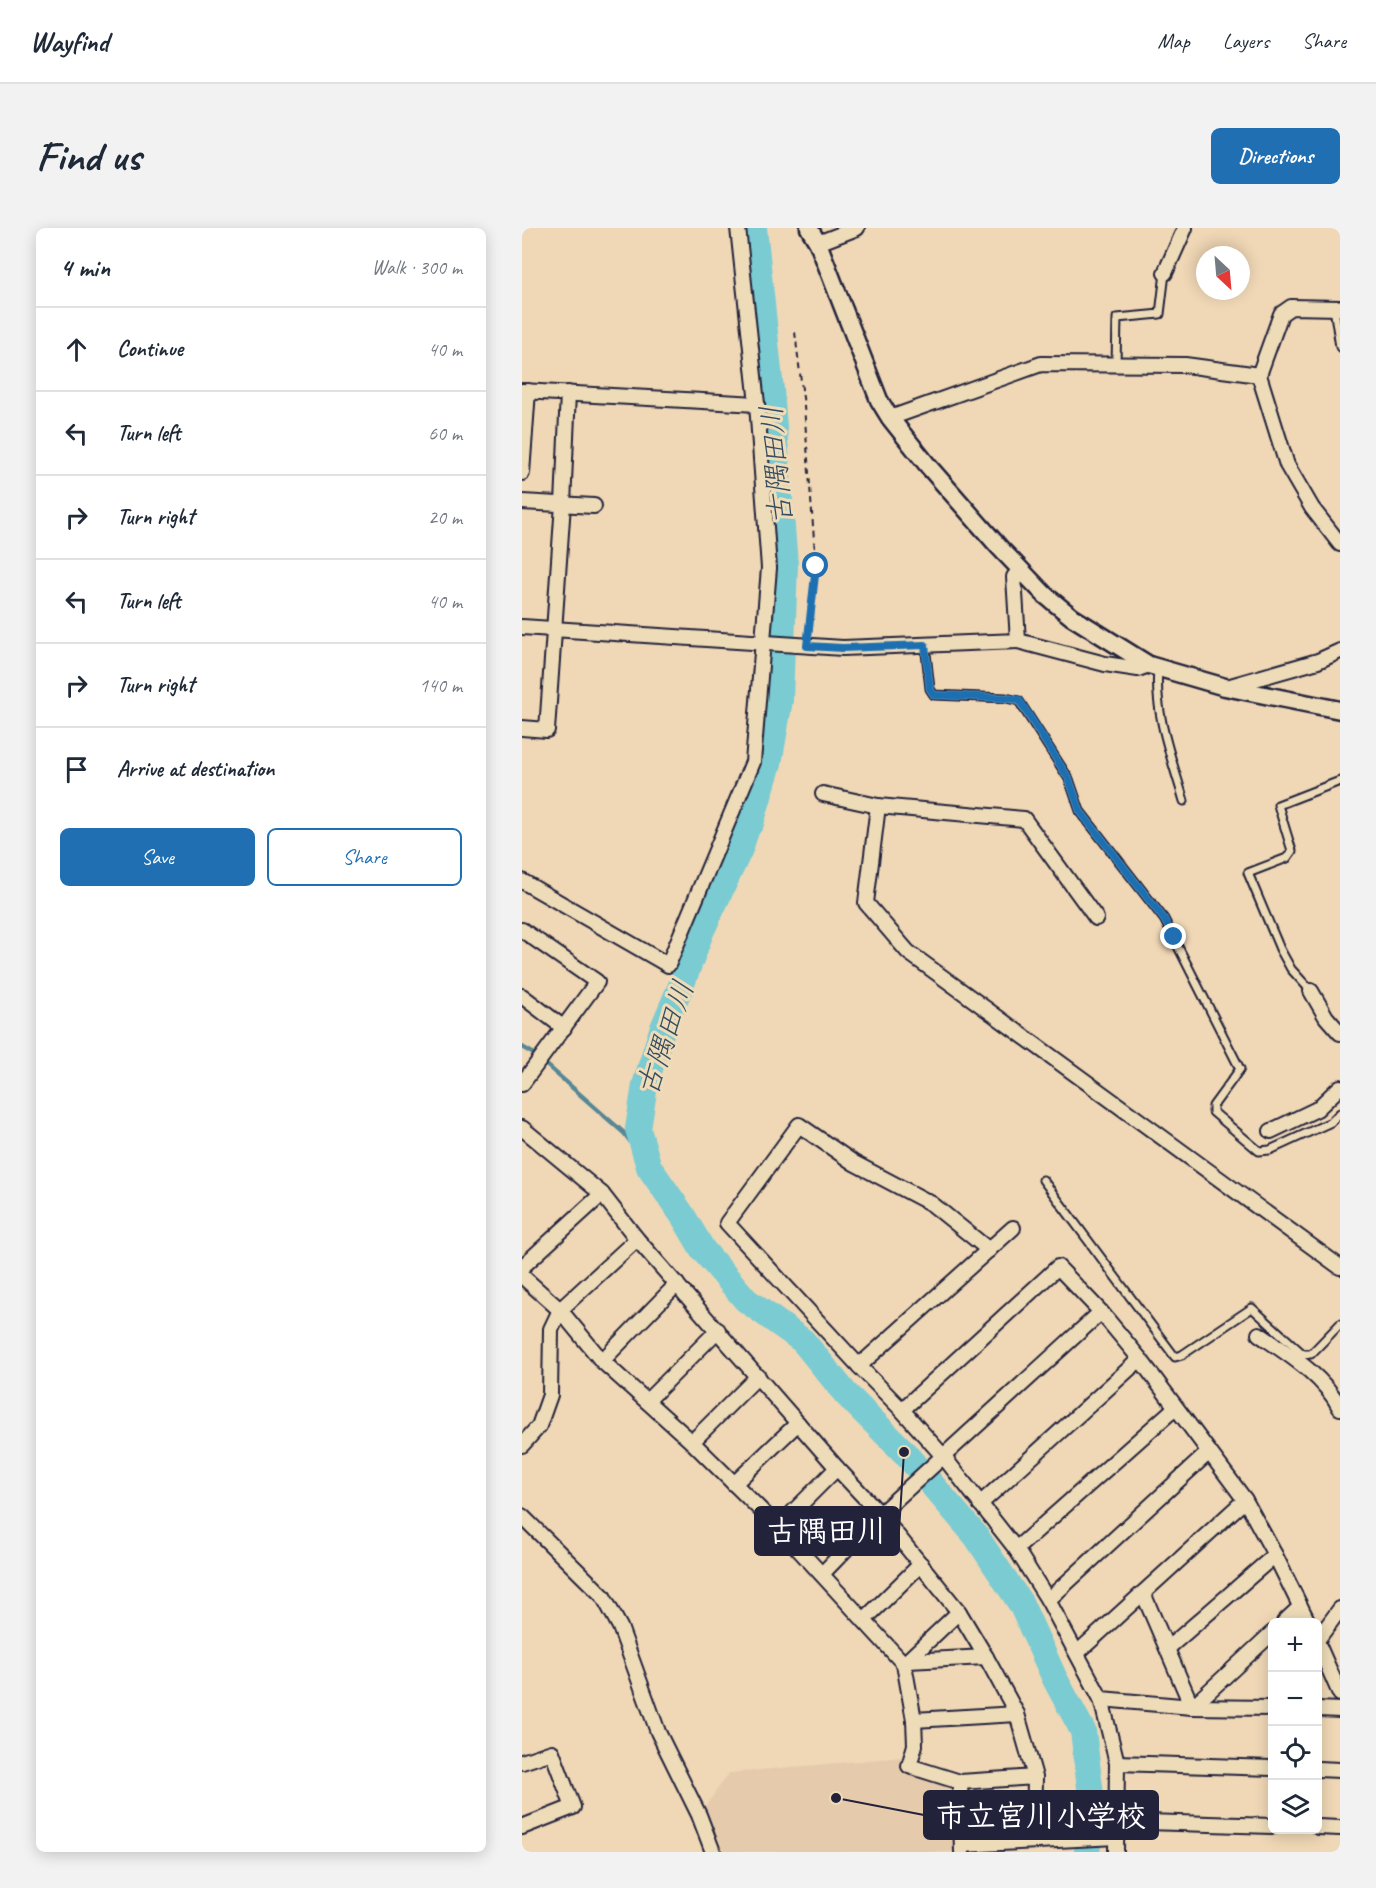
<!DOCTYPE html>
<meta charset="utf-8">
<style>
:root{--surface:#fff;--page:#f2f2f3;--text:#1f2937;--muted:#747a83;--line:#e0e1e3;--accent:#1f6fb2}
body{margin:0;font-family:Caveat,"Klee One",sans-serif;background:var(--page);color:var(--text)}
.controls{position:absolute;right:18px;bottom:18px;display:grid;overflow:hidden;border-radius:9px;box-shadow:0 3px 15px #0003}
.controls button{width:54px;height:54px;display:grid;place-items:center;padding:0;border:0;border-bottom:2px solid var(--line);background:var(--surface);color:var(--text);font:30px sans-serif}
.compass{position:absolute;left:674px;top:18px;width:54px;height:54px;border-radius:50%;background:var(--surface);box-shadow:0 3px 15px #0003;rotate:154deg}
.stop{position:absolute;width:18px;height:18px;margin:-14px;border:4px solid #1f6fb2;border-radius:50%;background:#fff}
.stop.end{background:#1f6fb2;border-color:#fff;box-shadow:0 2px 6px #0008}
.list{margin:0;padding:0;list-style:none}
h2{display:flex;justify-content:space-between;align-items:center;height:78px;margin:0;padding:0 24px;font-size:26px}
h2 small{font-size:20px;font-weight:400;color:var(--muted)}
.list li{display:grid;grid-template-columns:39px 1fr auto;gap:18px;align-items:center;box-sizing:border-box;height:84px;padding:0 24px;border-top:2px solid var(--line)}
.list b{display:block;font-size:22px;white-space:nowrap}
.list em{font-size:20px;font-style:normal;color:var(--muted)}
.actions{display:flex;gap:12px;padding:18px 24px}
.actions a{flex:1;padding:14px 0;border:2px solid var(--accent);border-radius:9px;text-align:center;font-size:21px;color:var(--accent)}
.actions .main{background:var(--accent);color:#fff}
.icon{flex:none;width:33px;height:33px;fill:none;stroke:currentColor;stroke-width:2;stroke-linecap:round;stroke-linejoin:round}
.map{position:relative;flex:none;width:818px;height:1624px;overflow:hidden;border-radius:9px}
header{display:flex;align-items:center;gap:36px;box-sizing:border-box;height:84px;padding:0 30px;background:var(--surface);border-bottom:2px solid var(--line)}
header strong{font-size:28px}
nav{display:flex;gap:33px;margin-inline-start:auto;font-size:21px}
.intro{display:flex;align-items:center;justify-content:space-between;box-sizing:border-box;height:144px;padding:0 36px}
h1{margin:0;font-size:42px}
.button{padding:15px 27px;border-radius:9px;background:var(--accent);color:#fff;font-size:21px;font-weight:700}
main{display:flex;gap:36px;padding:0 36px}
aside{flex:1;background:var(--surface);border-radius:9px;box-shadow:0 3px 15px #0003}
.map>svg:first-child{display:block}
</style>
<header>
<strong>Wayfind</strong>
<nav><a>Map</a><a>Layers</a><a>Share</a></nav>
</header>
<div class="intro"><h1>Find us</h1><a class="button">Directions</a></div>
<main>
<aside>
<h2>4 min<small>Walk · 300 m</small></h2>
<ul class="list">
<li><svg class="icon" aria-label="ahead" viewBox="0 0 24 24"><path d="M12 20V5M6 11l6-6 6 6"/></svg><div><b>Continue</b></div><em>40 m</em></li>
<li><svg class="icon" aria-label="left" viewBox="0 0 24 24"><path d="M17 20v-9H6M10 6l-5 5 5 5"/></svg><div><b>Turn left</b></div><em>60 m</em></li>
<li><svg class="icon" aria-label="right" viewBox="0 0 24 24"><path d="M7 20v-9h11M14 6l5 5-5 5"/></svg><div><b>Turn right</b></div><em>20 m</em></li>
<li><svg class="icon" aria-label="left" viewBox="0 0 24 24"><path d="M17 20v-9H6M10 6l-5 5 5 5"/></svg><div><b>Turn left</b></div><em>40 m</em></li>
<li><svg class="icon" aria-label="right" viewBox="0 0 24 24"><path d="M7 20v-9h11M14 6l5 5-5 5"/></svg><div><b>Turn right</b></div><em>140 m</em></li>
<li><svg class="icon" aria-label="arrive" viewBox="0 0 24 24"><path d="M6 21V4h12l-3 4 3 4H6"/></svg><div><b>Arrive at destination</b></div></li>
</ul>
<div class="actions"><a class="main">Save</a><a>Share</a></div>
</aside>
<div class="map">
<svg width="818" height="1624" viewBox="0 0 818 1624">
<rect width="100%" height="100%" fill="#f0d8b6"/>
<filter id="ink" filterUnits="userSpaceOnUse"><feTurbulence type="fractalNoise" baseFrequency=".0167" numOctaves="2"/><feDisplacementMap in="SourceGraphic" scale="12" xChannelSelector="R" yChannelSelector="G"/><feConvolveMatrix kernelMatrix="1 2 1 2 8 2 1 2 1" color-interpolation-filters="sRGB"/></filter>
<g filter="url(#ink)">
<polygon fill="#e6caac" points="390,1528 387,1538 438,1554 440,1624 191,1624 177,1587 207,1545"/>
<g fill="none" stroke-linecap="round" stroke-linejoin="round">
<polyline stroke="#578796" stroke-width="4.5" points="0,819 12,826 102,905 127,939"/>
<polyline stroke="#7acbd2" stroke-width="26" points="232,0 249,162 263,337 258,472 247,535 229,595 225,600 218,621 179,704 161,753 140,802 123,857 116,901 127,939 161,988 181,1022 224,1072 281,1113 324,1166 382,1224 454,1308 499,1376 533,1451 561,1503 569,1567 569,1595 565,1624"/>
<defs>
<g id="service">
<polyline points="812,80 818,119"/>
<polyline points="594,136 595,90 638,86 643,45"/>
<polyline points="403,416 408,461 412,467 484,470 497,473 547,551 558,583 642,691 718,841 691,878 691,884 737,923 748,922 809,894 818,885"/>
<path d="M636 441C632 486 650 531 662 573"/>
<polyline points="789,763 769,741 758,721 726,645 765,630 770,623 756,577 818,553"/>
<polyline points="521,952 653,1129 660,1127 730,1080 781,1126 789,1126 818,1096"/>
</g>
<g id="minor">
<polyline points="296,15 335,0"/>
<polyline points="643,45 663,0"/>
<polyline points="818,80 769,79 759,86 737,147 765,237 790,280 818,316"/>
<polyline points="0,163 235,176"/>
<polyline points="368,190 519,136 663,137 737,147"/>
<polyline points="0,245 6,163"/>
<polyline points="0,274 72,278"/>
<polyline points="0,399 321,420 496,413 492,349 498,341"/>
<polyline points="496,413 583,436 616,441 627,437"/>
<polyline points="705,459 796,433 818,423"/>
<polyline points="0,500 25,502 41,276 46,165"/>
<polyline points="301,566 356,578 502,591 574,690"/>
<polyline points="356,578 344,675 386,724 818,1039"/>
<polyline points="0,653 146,737 231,534 247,340 235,176 216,0"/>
<polyline points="0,702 75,754 0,856"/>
<polyline points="789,763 804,789 818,805"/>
<polyline points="0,768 42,800"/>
<polyline points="0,900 80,966 115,1011 315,1240 358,1286 437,1384 464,1429 495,1486 513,1549"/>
<polyline points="749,903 795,881 818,859"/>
<polyline points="467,1022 410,976 332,935 277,897 205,995 337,1138 380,1182 421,1228 494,1321 526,1372 579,1471 595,1535 594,1624"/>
<polyline points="0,1039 80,966"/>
<polyline points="0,1048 38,1082 80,1133 170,1214 256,1299 382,1436 392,1492 393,1517 387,1538 438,1554 440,1624"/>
<path d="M737 1106C766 1126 802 1148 818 1180"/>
<polyline points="80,1133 155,1056"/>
<polyline points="337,1138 491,1000"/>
<polyline points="125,1173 196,1102"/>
<polyline points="380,1182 536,1039 579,1084 618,1131 723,1272 753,1327 786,1394"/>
<polyline points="170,1214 236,1148"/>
<polyline points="0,1217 17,1198 28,1167 29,1101 38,1082 115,1011"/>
<polyline points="212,1256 276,1195"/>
<polyline points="458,1276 618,1131"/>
<polyline points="0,1288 81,1368 98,1399 136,1504 177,1587 191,1624"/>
<polyline points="256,1299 315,1240"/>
<polyline points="494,1321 653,1180"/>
<polyline points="300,1346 358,1286 579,1084"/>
<polyline points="621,1365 670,1479 750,1405"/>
<polyline points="526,1372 687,1224"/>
<polyline points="342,1392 399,1336"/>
<polyline points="762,1394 778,1379"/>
<polyline points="796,1411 818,1381"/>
<polyline points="796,1416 818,1466"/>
<polyline points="646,1420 753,1327"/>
<polyline points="555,1425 723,1272"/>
<polyline points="386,1433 464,1429"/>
<polyline points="384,1434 437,1384"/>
<polyline points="579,1471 670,1479 750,1480"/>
<polyline points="796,1481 818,1482"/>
<polyline points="392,1492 495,1486"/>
<polyline points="0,1534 30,1524 51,1579 0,1599"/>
<polyline points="595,1535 750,1540"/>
<polyline points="796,1541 818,1542"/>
<polyline points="438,1554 513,1549 512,1612"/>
<polyline points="594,1593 750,1598"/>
<polyline points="796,1599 818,1600"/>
<polyline points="440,1617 594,1609"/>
</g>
<polyline id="tertiary" points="287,0 296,15 357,172 368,190 407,239 477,319 523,367 550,389 627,437 703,459 818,482"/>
</defs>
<use href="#service" stroke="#22223b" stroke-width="11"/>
<use href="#minor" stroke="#22223b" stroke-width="18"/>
<use href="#tertiary" stroke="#22223b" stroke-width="21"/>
<polyline stroke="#22223b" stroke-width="2" stroke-dasharray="6 4.5" stroke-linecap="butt" points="273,104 282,178 294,338 287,403"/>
<use href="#service" stroke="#eedcb9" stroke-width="7"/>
<use href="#minor" stroke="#eedcb9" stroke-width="14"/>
<use href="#tertiary" stroke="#eedcb9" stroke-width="16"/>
</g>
</g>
<g fill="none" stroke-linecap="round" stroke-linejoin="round" filter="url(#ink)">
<polyline stroke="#1f6fb2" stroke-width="8" points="294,338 285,418 321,420 403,417 408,461 412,467 484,470 497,472 547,551 558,583 642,691 652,709"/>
</g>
<g text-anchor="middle" stroke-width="6" stroke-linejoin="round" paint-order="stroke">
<g font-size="30" font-style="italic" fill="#384c61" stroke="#eedcb9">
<text transform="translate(254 237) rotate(-95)" y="10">古隅田川</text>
<text transform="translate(143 810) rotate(-71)" y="10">古隅田川</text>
</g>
</g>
<path fill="none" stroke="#22223b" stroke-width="2" d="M382 1224L377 1303M314 1570L402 1587"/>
<g fill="#22223b" stroke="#eedcb9" stroke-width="2">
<circle cx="382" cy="1224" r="6"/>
<circle cx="314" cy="1570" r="6"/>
</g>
<g fill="#22223b" stroke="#22223b" stroke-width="2">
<rect x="233" y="1279" width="144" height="48" rx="6"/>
<rect x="402" y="1563" width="234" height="48" rx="6"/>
</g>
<g font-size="30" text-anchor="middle" font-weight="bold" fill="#fff">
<text x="305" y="1313">古隅田川</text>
<text x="519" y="1598">市立宮川小学校</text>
</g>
</svg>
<div class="controls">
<button>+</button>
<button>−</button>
<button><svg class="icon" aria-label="locate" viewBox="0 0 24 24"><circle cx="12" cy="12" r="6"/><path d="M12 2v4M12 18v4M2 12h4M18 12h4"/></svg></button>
<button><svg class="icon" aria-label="layers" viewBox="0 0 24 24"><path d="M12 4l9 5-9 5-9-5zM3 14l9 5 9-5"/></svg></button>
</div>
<svg class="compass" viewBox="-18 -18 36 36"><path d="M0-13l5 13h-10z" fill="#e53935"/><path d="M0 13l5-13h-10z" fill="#747a83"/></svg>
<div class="stop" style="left:294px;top:338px"></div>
<div class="stop end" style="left:652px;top:709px"></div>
</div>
</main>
